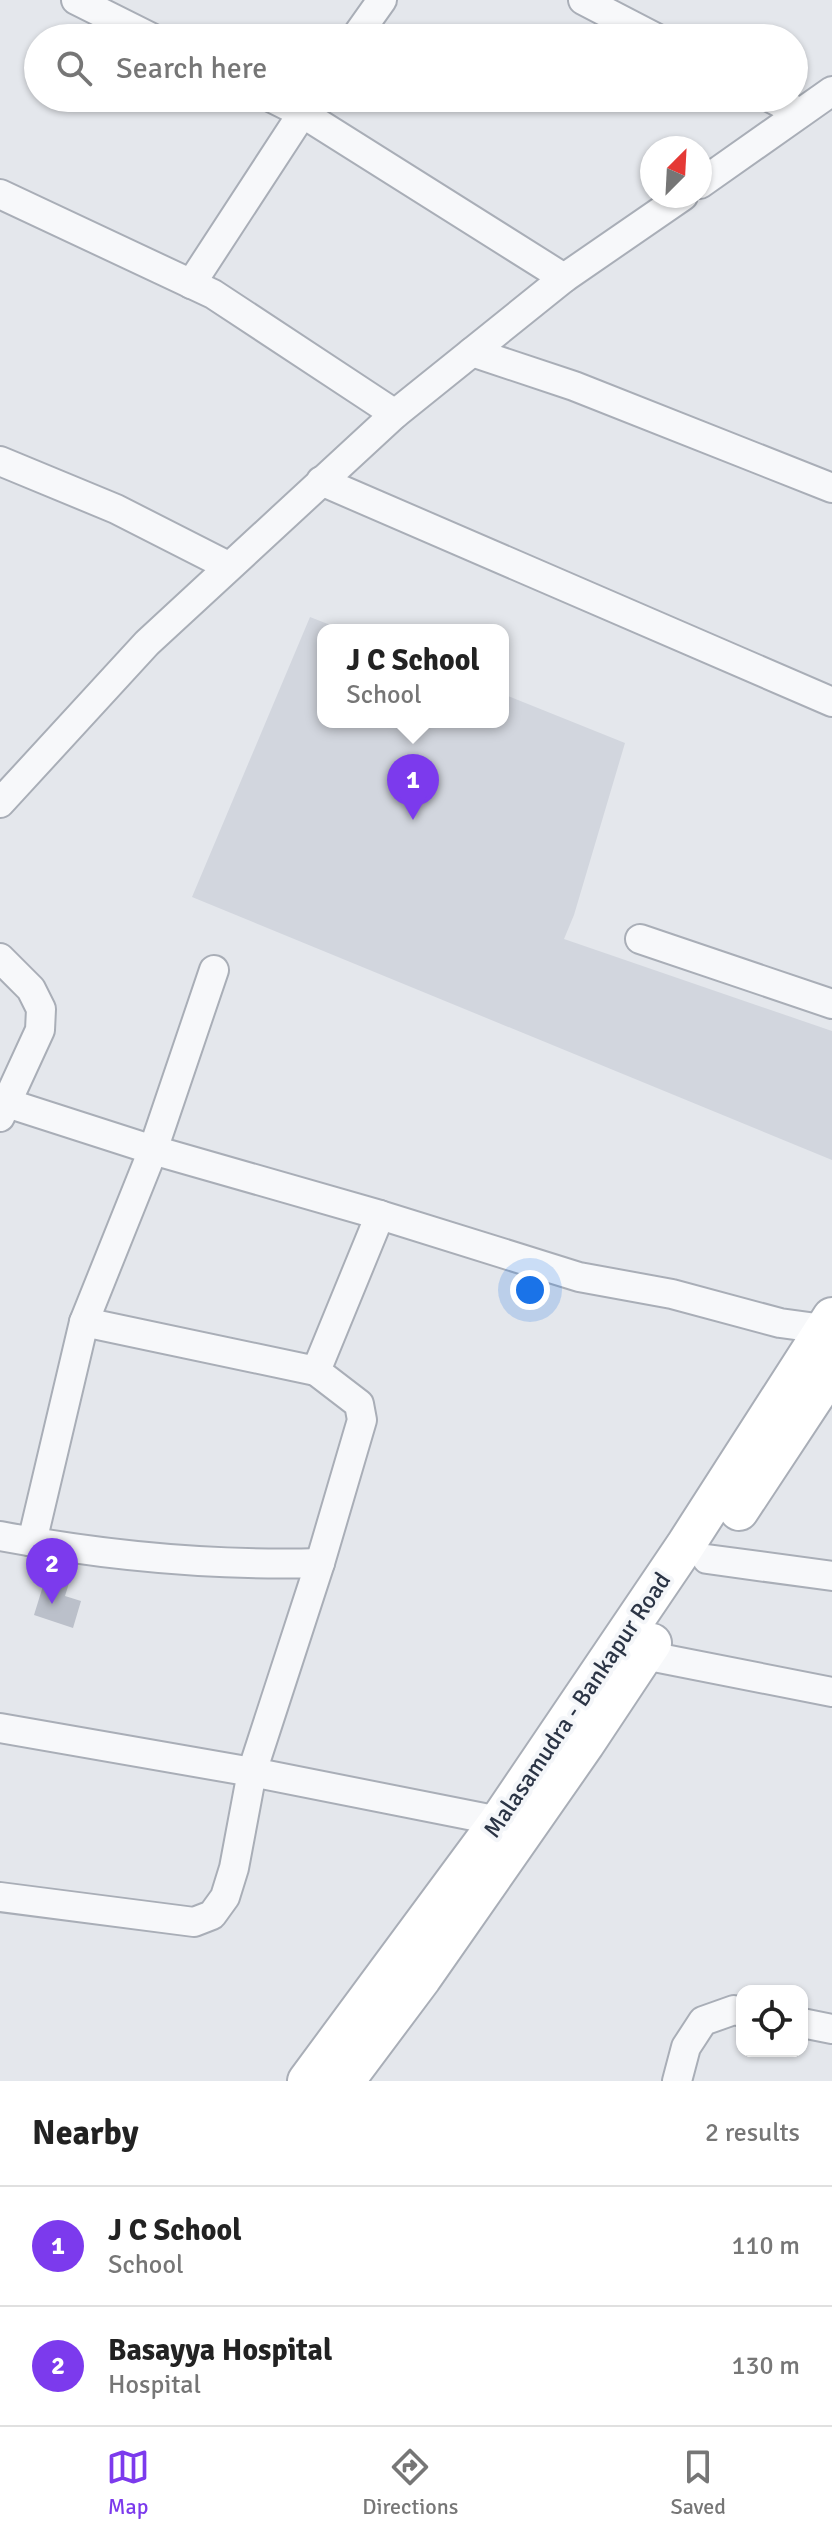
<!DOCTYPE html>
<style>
:root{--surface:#fff;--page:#f6f6f6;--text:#222;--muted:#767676;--line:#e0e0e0;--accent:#7c3aed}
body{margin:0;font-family:Signika,sans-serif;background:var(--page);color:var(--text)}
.controls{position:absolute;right:24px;bottom:24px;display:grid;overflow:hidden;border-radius:16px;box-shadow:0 2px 6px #0004}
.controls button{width:72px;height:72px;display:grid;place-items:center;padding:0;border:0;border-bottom:2px solid var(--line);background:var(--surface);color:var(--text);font:40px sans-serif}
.compass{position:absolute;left:640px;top:136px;width:72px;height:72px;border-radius:50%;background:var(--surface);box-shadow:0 2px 6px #0004;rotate:24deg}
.you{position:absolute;left:530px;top:1290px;width:28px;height:28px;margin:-20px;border:6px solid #fff;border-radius:50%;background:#1a73e8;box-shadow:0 0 0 12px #1a73e833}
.badge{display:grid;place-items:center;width:52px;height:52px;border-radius:50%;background:var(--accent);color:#fff;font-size:26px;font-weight:700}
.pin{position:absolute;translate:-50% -66px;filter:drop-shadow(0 2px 4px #0008)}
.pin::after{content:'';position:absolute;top:42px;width:28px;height:24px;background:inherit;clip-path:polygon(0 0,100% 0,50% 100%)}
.popup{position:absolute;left:317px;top:624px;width:192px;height:104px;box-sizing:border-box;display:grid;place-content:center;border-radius:16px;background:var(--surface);filter:drop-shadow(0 2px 6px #0005);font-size:26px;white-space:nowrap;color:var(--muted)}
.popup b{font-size:30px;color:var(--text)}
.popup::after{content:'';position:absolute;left:50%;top:100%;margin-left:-16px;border:16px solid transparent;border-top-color:var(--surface)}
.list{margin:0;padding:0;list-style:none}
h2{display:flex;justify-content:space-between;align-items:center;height:104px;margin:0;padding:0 32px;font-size:34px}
h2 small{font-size:26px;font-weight:400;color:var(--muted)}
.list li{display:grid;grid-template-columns:52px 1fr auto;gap:24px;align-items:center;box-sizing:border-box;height:120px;padding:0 32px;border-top:2px solid var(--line)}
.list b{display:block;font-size:30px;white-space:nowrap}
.list p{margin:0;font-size:26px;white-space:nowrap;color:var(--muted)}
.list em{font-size:26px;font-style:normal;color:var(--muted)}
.icon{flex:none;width:44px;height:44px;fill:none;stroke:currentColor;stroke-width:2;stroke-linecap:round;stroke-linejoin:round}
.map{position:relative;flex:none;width:832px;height:2081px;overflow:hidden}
.search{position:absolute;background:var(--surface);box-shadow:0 2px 6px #0004;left:24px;right:24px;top:24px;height:88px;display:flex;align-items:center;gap:20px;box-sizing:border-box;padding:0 28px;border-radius:44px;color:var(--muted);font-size:30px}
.sheet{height:344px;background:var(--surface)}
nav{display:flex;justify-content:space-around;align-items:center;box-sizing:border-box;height:112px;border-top:2px solid var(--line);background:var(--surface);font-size:22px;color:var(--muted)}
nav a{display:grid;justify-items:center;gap:4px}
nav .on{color:var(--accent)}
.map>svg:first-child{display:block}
</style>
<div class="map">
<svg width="832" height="2081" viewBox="0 0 832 2081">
<rect width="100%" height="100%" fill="#e4e7ec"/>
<polygon fill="#d2d6de" points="310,617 343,630 323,630 323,722 503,722 503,694 625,743 574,915 564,939 832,1031 832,1160 192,897"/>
<polygon fill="#bbc0ca" points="51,1560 74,1567 65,1596 81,1601 73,1628 34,1615"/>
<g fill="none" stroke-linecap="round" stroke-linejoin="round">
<defs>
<g id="street">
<polyline points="76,0 152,38"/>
<polyline points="583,0 656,38"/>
<polyline points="355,38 382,0"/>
<polyline points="272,98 302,113 564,278"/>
<polyline points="771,98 800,113"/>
<polyline points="700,184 832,91"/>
<polyline points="0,194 213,294 395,414"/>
<polyline points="191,284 311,100"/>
<polyline points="472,352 574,386 832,488"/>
<polyline points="0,461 116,509 228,566"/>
<polyline points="321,481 832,702"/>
<polyline points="0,803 147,643 395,414 564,278 683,196"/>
<polyline points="640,939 832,1004"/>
<polyline points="0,958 31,989 41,1009 40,1030 0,1117"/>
<polyline points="7,1103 153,1150 380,1215 579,1277 672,1294 780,1323 824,1329"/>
<polyline points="84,1322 316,1371 380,1215"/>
<path d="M0 1536C106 1556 212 1566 320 1563"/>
<polyline points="32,1542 84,1322 153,1150 214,970"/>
<polyline points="707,1559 832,1576"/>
<polyline points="644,1655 832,1692"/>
<polyline points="0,1728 252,1772 499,1821"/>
<polyline points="0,1897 194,1922 212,1915 225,1897 234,1868 252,1772 320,1563 362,1420 359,1404 316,1371"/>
<polyline points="802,2023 832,2029"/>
<polyline points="677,2081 686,2047 703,2021 734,2010 742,2012"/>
</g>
<g id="secondary">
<polyline points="739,1511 832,1370"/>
<polyline points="307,2081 499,1821 685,1546 832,1317"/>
<polyline points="345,2081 422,1978 585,1744 652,1643"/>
</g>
</defs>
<use href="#street" stroke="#a9aeb7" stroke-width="32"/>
<use href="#secondary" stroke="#a9aeb7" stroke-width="42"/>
<use href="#street" stroke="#f7f8fa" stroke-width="28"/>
<use href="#secondary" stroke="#fff" stroke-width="38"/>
</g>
<g text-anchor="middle" stroke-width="8" stroke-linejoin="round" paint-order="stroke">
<g font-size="24" fill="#2b3445" stroke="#f4f6f9">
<text transform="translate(577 1705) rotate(-56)" y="8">Malasamudra - Bankapur Road</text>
</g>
</g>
</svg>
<div class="controls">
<button><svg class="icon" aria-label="locate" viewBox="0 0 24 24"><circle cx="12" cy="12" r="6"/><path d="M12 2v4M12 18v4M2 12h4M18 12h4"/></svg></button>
</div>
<svg class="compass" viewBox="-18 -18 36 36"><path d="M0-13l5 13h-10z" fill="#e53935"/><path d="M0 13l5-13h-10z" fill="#767676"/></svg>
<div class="you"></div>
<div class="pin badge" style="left:413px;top:820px">1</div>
<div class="popup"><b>J C School</b>School</div>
<div class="pin badge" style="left:52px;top:1604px">2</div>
<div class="search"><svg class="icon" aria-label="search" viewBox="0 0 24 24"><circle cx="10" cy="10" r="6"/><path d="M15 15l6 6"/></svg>Search here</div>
</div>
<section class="sheet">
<h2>Nearby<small>2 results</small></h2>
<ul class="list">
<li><span class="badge">1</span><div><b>J C School</b><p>School</p></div><em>110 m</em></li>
<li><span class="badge">2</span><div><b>Basayya Hospital</b><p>Hospital</p></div><em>130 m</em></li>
</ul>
</section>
<nav>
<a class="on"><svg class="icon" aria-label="map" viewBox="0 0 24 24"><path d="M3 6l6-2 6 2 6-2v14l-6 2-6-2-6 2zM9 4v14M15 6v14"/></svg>Map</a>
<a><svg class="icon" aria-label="directions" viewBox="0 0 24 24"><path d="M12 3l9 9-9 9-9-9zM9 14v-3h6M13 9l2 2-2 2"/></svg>Directions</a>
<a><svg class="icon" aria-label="saved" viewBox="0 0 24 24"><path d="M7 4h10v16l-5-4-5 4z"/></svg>Saved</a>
</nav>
